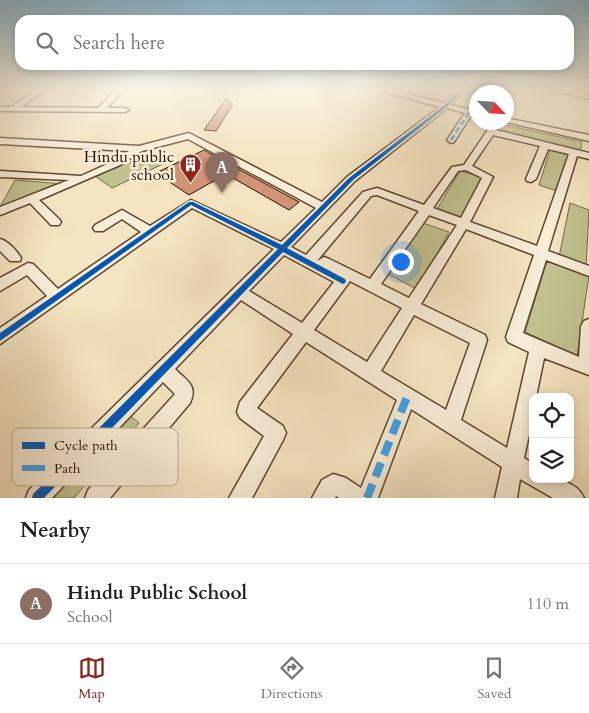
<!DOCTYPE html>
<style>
:root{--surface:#fff;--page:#f6f6f6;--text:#202124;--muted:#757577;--line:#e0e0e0;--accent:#8f2418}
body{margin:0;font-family:Cardo,serif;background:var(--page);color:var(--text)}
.controls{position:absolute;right:15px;bottom:15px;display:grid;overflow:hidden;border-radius:10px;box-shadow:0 2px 8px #0003}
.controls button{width:45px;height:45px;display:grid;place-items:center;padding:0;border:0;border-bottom:1px solid var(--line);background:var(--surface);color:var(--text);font:25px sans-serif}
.compass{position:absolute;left:469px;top:85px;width:45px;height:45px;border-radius:50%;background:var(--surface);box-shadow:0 2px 8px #0003;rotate:115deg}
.you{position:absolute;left:400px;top:261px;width:18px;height:18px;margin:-12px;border:4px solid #fff;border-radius:50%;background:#1a73e8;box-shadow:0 0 0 8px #1a73e833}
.badge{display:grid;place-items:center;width:32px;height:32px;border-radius:50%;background:var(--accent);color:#fff;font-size:16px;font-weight:700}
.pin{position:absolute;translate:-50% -41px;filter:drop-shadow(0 1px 2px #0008)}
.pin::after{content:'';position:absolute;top:26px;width:18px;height:15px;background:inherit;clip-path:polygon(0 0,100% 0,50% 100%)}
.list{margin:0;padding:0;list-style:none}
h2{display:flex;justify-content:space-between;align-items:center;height:65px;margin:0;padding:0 20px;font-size:21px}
h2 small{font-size:16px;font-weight:400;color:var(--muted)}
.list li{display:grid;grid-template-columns:32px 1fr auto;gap:15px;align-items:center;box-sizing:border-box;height:80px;padding:0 20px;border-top:1px solid var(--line)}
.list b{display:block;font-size:19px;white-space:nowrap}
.list p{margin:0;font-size:16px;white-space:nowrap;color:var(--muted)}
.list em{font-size:16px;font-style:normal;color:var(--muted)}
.icon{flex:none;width:28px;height:28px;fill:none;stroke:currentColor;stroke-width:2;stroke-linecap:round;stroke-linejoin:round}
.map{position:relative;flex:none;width:589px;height:498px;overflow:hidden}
.search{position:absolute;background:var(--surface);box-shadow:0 2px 8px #0003;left:15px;right:15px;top:15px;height:55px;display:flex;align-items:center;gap:12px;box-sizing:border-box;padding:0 18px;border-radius:15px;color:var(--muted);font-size:19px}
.sheet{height:145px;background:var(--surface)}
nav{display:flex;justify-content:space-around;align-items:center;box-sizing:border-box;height:70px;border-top:1px solid var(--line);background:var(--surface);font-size:14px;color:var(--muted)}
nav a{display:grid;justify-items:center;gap:2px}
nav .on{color:var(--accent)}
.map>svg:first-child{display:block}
</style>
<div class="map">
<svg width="589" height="498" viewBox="0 0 589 498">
<rect width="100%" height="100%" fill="#f5e4c1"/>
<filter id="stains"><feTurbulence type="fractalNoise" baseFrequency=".004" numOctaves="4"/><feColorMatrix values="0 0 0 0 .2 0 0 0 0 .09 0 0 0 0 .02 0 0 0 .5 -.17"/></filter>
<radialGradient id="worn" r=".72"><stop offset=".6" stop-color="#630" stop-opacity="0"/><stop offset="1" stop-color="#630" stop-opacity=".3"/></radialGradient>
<g fill="#c1c28f" stroke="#766a48">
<polygon points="501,124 582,142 580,152 497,132"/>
<polygon points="550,150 568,155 560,192 539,185"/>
<polygon points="152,153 165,163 112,188 95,176"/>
<polygon points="460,171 483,177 462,218 437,209"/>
<polygon points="15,180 64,184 0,207"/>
<polygon points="570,203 589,210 586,267 559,257"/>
<polygon points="423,223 449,232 418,290 388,274"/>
<polygon points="548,258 589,275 577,356 525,332"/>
<polygon points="128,414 139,423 74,498 46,498"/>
</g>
<g fill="#d19275" stroke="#2c1100">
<polygon points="226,99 233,104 216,131 204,130"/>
<polygon points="204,150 209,153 299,202 289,210 226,174 189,195 156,173"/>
</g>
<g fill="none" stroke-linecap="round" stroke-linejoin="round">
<defs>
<g id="street">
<polygon points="37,90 45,90 21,107 98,108 116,90 123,90 107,108 125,108 129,110 125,112 0,111 0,107 11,107"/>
<path d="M378 90H390L445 103 457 90H464L451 105 476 111V115L472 114 454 142 451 143 447 140 465 113 447 108 355 181 291 247 306 255 363 192 377 188 424 205 452 167 464 165 493 122H501L496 130 589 153V159L577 156 548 251 589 266V276L546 260 523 333 579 357 581 326 584 321 589 319V375L544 358 536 397H533V416L524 458 533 463V479C551 479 575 478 584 498H553L520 479 517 498H495L502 467 411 409 378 498H339L336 496 335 498H312L322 480 333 474 346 478 361 488 397 400 306 342 257 408 283 426 286 433 283 440 252 498H229L264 436 240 418 237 412 240 402 293 334 241 300 175 369C187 381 198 385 190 403L110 498H85L88 490 175 394 163 382 52 498H26L29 490 274 249 192 208 0 344V328L47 296 27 275 0 291V278L28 263 33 264 58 289 141 232 122 219 103 231H95L93 228 95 225 122 210 150 226 191 200 281 242 316 208 188 139 142 151 120 165 39 200 59 219 61 222 59 225H51L30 203 0 215V207L69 180 0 177V171L81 176 114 161 129 151 0 144V138L139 146 189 133 322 202 347 177 440 107ZM493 135 540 146 526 179 527 181 531 182 536 179 548 149 569 154 537 246 470 222 493 177 472 166ZM466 170 482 178 461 218 433 208 458 171ZM377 195 419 211 370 279 329 259 324 257 317 261 371 196ZM429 215 457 225 409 298 381 284ZM466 229 534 255 506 337 508 342 529 352 507 448 461 420 487 340 485 335 421 304ZM284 255 334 282 302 323 249 291ZM350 281 402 308 367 362 314 330ZM414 315 470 343 446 410 381 371Z"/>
<polygon points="550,90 564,90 589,95 589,99"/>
<polygon points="506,118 589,135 589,141 506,122"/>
<path d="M0 239C8 241 17 251 21 258L20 261H10L0 251Z"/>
</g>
</defs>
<use href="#street" stroke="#5e4630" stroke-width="3"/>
<use href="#street" fill="#f8edd7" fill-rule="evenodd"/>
<polyline stroke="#3ea1e9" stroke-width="3" stroke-dasharray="6 3" stroke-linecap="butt" points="451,140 470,111"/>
<polyline stroke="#3ea1e9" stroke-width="8" stroke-dasharray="15 8" stroke-linecap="butt" points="367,498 407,397"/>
<defs>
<polygon id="cycleway" points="459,90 463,90 448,106 353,180 287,248 345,279 346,281 345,283 343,284 341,283 283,252 44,498 32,498 33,494 278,249 191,205 0,341 0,333 189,202 193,202 282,245 349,178 446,104"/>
</defs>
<use href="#cycleway" stroke="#f8edd7" stroke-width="3"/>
<use href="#cycleway" fill="#0057b8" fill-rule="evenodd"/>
</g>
<linearGradient id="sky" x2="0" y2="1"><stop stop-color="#89b8d3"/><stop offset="0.56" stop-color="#faf3e3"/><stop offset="1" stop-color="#faf3e3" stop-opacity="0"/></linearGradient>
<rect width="589" height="160" fill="url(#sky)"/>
<defs>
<symbol id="building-pin" viewBox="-11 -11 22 30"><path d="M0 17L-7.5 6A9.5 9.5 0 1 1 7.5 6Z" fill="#8f2418" stroke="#f8edd7"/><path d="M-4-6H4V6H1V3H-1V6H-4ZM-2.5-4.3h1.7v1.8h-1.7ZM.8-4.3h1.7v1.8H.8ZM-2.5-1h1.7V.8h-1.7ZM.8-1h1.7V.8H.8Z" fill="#fff"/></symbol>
</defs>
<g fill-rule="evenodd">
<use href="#building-pin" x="178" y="152" width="25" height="34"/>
</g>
<g text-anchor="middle" stroke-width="5" stroke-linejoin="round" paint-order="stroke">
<g font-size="16" fill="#2c1100" stroke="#f8edd7" text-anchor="end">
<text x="174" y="162">Hindu public<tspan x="174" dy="18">school</tspan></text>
</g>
</g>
<rect x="12" y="428" width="166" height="58" rx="8" fill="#f8edd7" stroke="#bbab96" stroke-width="1"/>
<rect x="22" y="442" width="23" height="7" fill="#0057b8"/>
<rect x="22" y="465" width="23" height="6" fill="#3ea1e9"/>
<g font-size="14" fill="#2c1100">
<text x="54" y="450">Cycle path</text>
<text x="54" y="473">Path</text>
</g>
<rect width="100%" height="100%" filter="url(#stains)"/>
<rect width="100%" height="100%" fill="url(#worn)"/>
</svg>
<div class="controls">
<button><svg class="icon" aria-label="locate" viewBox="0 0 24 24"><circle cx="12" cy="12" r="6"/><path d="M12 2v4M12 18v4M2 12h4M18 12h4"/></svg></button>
<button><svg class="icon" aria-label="layers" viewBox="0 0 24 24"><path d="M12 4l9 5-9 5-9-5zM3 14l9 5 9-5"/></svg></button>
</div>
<svg class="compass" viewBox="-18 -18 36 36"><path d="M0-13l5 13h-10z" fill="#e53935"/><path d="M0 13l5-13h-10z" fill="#757577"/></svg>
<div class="you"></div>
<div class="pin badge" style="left:222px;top:193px;background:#8d6e63">A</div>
<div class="search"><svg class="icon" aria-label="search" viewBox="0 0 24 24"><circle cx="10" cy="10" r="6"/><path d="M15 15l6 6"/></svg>Search here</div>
</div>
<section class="sheet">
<h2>Nearby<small></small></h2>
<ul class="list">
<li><span class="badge" style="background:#8d6e63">A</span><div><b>Hindu Public School</b><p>School</p></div><em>110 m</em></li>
</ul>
</section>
<nav>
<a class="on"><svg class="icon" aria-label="map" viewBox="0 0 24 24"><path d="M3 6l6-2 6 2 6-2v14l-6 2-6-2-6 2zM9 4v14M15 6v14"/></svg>Map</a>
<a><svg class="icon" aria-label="directions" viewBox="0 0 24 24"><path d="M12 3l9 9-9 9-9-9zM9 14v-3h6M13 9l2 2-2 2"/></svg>Directions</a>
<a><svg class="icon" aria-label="saved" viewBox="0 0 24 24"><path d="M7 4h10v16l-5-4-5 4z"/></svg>Saved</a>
</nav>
